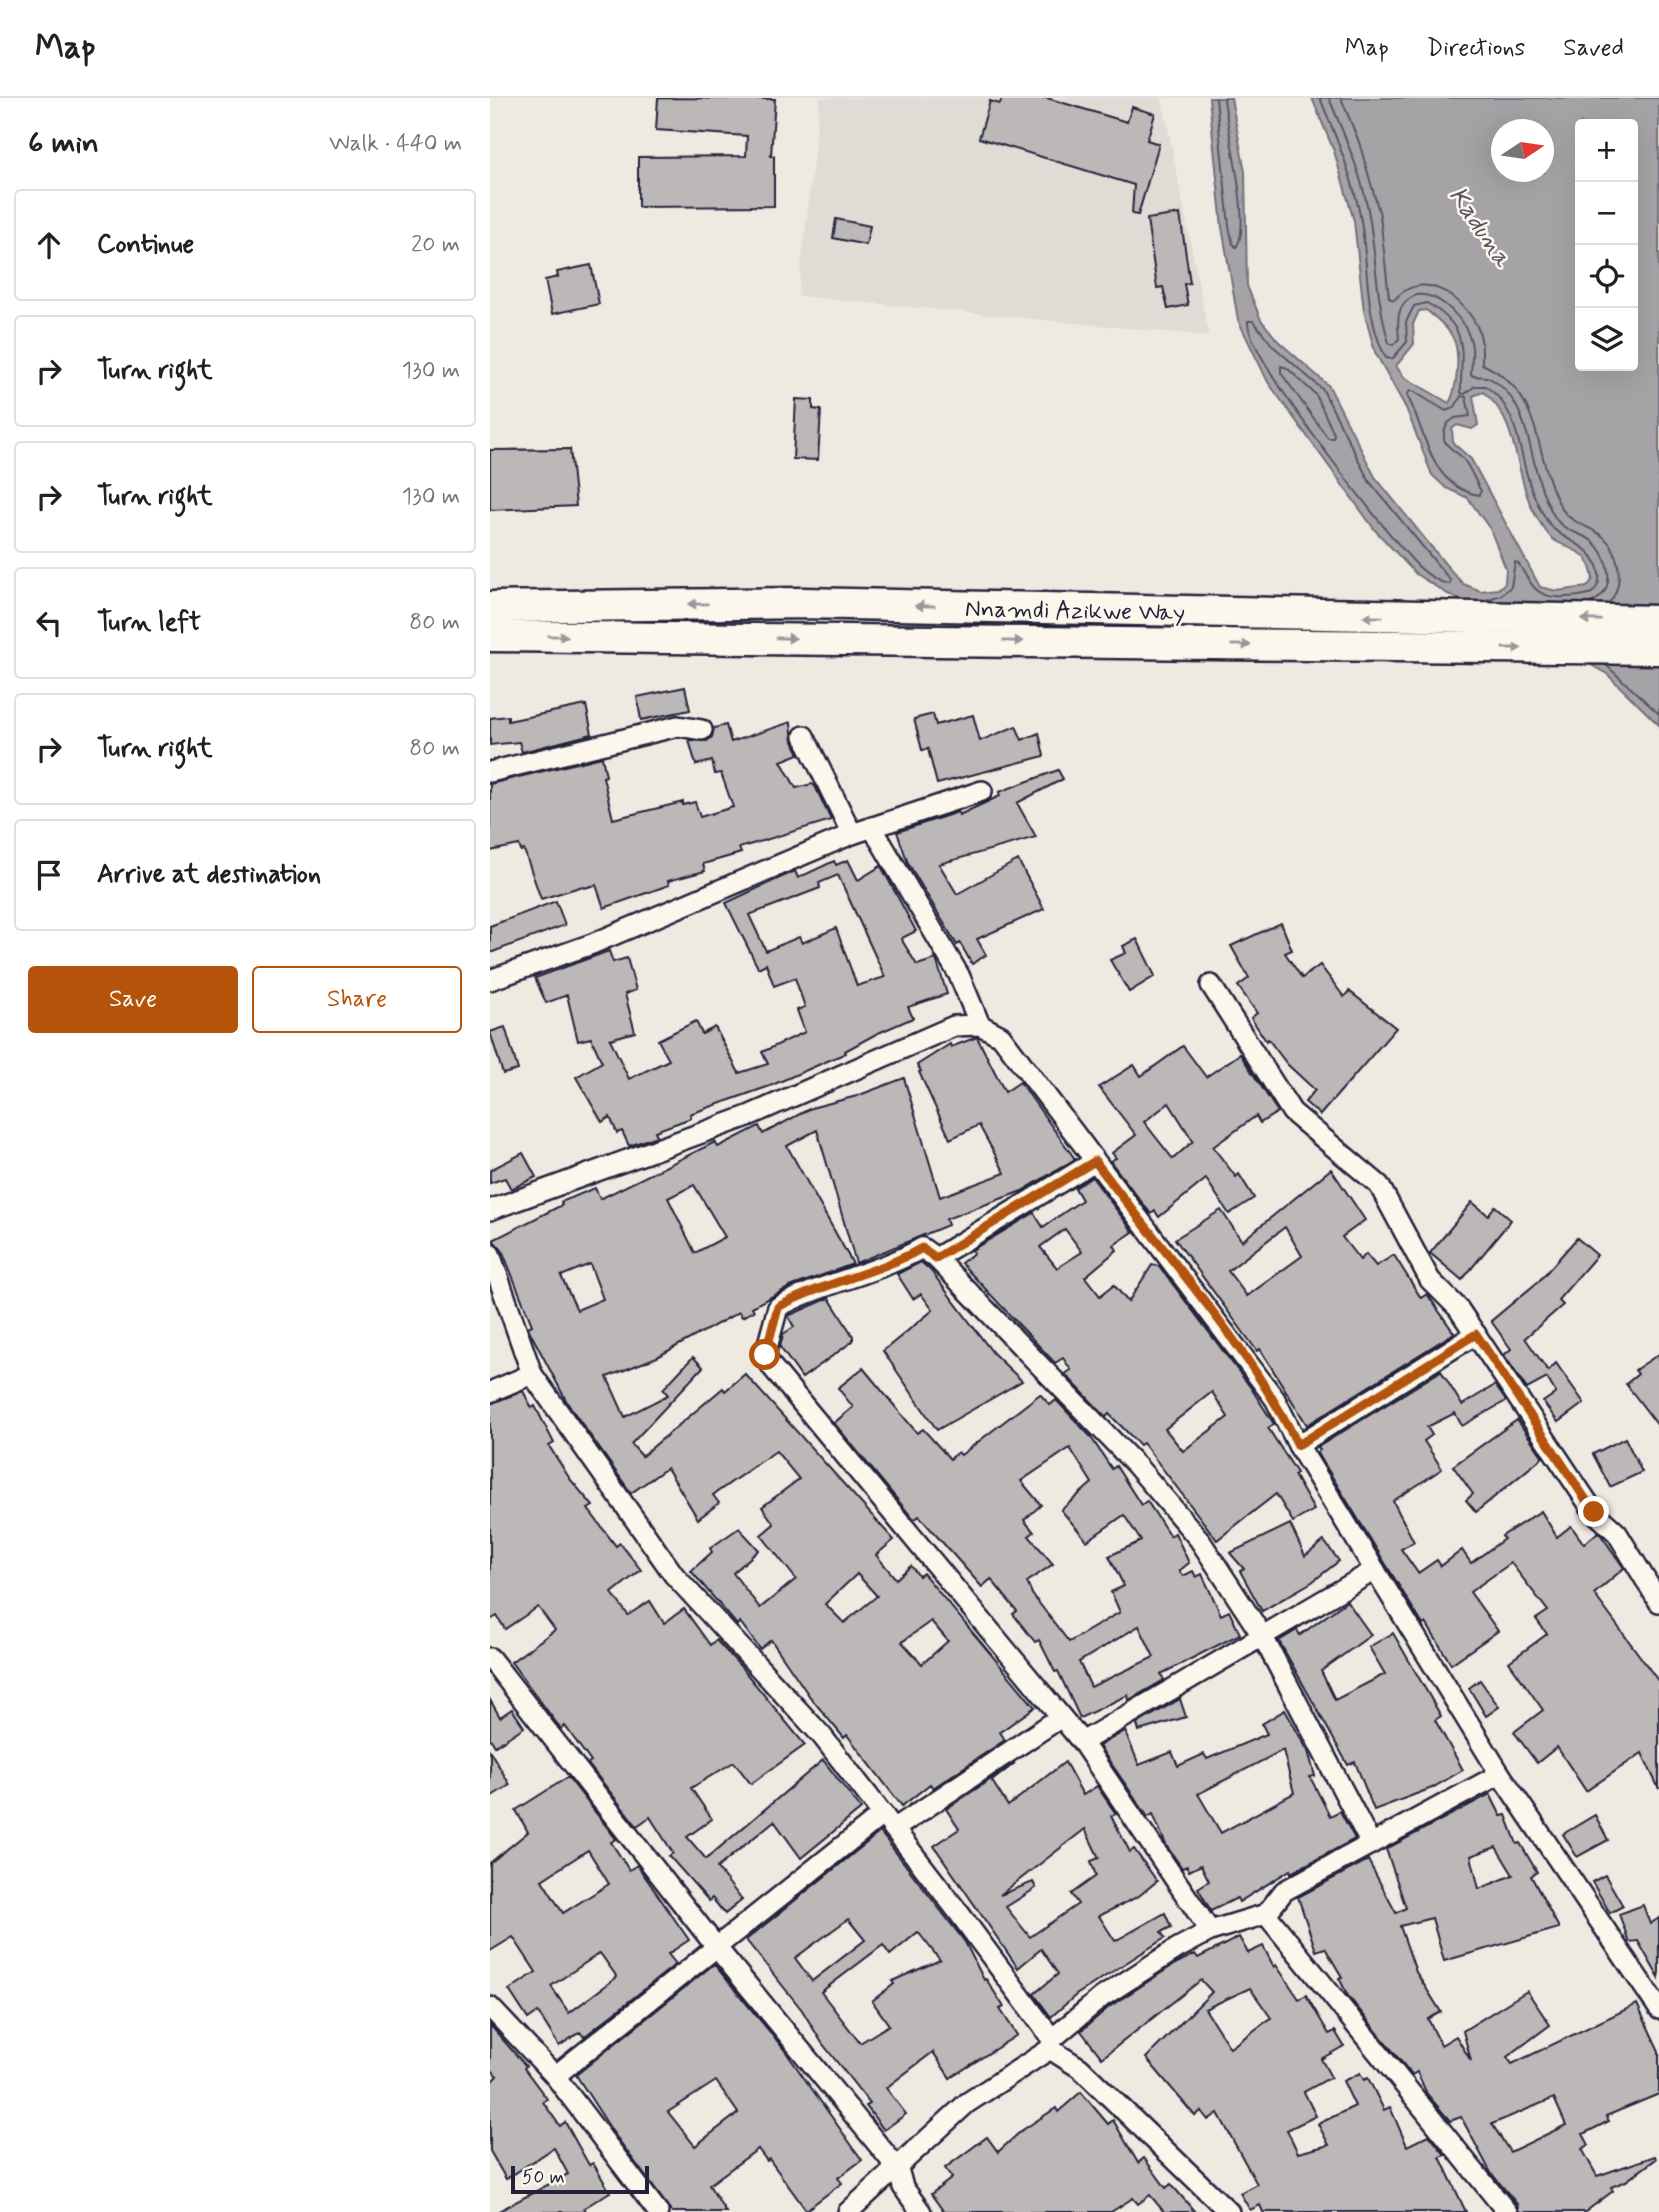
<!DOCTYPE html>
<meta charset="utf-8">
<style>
:root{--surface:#fff;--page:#f2f2f2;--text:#202124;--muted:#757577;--line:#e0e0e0;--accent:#b45309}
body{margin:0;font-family:Mynerve,sans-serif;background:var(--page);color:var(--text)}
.controls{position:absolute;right:21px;top:21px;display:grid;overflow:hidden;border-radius:7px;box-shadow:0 7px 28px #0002}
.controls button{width:63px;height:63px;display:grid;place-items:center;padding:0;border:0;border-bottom:2px solid var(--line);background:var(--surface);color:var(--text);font:35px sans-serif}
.compass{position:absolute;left:1001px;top:21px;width:63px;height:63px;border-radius:50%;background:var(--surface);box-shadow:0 7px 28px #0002;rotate:77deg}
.scale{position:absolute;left:21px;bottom:18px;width:138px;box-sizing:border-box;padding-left:7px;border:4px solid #22223b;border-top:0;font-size:19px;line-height:24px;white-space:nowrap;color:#22223b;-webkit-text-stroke:5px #fbf7ec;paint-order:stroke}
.stop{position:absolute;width:21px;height:21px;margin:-16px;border:5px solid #b45309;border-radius:50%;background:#fff}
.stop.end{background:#b45309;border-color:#fff;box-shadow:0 2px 7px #0008}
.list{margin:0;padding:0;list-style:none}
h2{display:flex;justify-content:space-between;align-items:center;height:91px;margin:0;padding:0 28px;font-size:30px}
h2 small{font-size:23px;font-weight:400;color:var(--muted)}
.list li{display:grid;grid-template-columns:46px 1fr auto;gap:21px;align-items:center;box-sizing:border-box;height:112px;margin:0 14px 14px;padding:0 14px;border:2px solid var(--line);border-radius:7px}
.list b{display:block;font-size:26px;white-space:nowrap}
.list em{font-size:23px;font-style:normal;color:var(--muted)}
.actions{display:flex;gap:14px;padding:21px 28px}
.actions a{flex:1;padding:16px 0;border:2px solid var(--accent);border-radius:7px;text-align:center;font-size:24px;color:var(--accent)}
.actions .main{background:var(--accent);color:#fff}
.icon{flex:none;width:38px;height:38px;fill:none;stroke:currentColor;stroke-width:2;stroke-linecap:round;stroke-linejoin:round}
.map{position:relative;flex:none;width:1169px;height:2114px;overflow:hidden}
header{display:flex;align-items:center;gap:42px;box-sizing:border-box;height:98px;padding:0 35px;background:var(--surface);border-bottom:2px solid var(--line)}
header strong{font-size:33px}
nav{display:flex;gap:38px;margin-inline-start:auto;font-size:24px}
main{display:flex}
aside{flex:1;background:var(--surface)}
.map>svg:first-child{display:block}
</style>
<header>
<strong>Map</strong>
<nav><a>Map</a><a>Directions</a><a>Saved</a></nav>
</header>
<main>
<aside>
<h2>6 min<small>Walk · 440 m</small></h2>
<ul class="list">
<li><svg class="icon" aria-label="ahead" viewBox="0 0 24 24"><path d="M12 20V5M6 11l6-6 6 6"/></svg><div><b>Continue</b></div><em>20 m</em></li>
<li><svg class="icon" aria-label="right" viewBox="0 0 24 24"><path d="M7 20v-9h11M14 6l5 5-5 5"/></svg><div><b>Turn right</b></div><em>130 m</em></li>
<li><svg class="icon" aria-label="right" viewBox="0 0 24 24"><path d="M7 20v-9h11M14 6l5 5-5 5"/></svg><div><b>Turn right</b></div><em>130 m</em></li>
<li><svg class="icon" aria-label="left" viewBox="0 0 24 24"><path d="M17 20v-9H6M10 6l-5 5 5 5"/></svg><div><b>Turn left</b></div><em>80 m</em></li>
<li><svg class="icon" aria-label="right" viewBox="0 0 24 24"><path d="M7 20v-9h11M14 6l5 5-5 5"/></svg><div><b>Turn right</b></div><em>80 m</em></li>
<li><svg class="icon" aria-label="arrive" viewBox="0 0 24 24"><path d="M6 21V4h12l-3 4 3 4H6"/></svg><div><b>Arrive at destination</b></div></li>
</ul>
<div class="actions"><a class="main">Save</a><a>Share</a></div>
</aside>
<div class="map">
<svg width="1169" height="2114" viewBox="0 0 1169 2114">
<rect width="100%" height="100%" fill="#eeeae2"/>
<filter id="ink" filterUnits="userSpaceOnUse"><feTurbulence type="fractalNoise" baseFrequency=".0143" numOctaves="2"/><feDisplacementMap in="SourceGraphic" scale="14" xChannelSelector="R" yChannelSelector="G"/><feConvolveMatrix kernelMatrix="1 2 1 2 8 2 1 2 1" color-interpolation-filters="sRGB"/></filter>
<g filter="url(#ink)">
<polygon fill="#dfdbd5" points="330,0 672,0 719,238 308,198"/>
<path fill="#a6a3a7" stroke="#716f7c" stroke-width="2" fill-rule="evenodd" d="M719 0H741L755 74 757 188 771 222 788 243 839 288 885 379 956 467 973 486 991 493 1008 491 1015 485 1016 471 1000 431 978 400 956 390 942 377 916 310 885 254 874 213 864 123 844 53 822 0H1169V627L1117 576 1060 544 956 495 926 476 885 432 778 284 748 222 732 129ZM1090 26H1143V268H1090ZM1012 32H1054V74H1012ZM936 212C945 219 958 229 963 240 971 255 967 292 959 305L914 279 906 268 924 246 923 226 929 213ZM993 294C1030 322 1024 378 1045 416 1050 425 1056 436 1064 442 1087 456 1098 450 1103 481L1097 489 1067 493 1050 489 981 361 963 345 962 331 967 327 982 331 988 327 983 298Z"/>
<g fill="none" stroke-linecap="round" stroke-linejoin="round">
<g stroke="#575666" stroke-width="2">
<path d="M726 0 739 128 743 146 746 149C763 129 736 28 734 0"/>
<path d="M830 0C846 39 864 81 871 123 879 168 874 218 896 260L902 261 917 244 916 224 924 208 937 205C982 231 970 253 971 295L975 296 985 288H995C1026 307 1028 345 1037 377 1041 392 1048 408 1056 421 1071 447 1104 442 1109 476 1110 484 1108 489 1102 495 1093 498 1084 499 1074 499 1047 501 1041 487 1029 466L1025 464 1021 489 1011 497 993 503"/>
<path d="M839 0C855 39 874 81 880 123 886 164 887 204 899 245L903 247 909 241C907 223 906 205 926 197 951 194 979 225 982 249 983 258 981 268 981 277 987 280 995 277 1001 281 1043 305 1038 368 1058 406 1061 413 1066 424 1073 428 1082 435 1093 436 1102 443 1120 459 1128 494 1100 505"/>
<path d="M851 0 869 44 890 117 899 200 904 202C932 170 971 197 987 228 993 241 992 253 992 266 1056 294 1042 359 1072 411 1084 430 1111 428 1122 450 1131 467 1132 490 1119 505"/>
<path d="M758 223H763L783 248 833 292 879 383 960 482V486C950 486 935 475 928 468 898 438 755 257 758 223Z"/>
<polygon points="791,268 797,270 826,297 844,336 843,340 838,340 791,275"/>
<path d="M921 292 956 313 965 309 971 298 976 299 980 318 965 320 958 325C945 349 965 349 974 362 981 371 985 383 991 393L989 397C939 388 937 335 917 297Z"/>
<polyline points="1116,567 1169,616"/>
</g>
</g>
<g fill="#bcb8b8" stroke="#22223b" stroke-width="2" fill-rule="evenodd">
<polygon points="168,0 285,1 281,58 284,58 284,108 148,109 148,59 256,58 257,38 166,32"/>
<polygon points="512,0 557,0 637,24 642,9 665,16 657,42 669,46 648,117 642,116 644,87 489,40 500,3 510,6"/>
<polygon points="690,116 700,185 694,186 698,207 678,211 673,189 667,190 657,121"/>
<polygon points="346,121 380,128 376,147 343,140"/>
<polygon points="101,167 109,206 62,216 55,182 68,179 67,174"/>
<polygon points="306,301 323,302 323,311 331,312 328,362 303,361"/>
<polygon points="80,351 86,408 0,412 0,352"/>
<polygon points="195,589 200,612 151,622 147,599"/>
<polygon points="96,607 102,636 32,654 29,644 0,647 0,620 18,618 18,623"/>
<polygon points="443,616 446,627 483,617 490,643 526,628 532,642 549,635 554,658 447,686 438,651 432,652 424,621"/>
<polygon points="301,624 303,643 309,656 291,663 306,690 322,686 325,688 341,722 249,750 251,755 213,766 215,773 178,783 179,787 114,810 106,787 94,790 93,788 51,801 34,752 31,753 29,747 0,753 0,686 112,659 116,678 113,679 123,721 193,704 193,707 205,704 210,719 243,709 231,675 225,676 222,663 206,667 199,642 217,643 222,639 224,630 236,627 241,644"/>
<polygon points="568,672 573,681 527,705 546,739 449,766 467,796 528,762 554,811 487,841 496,857 482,866 470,845 467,847 418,765 407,734 468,714 469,717 510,698 509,694"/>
<path d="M358 762 368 782 391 768 426 833 412 840 413 844 427 867 446 861 457 896 418 909 423 920 386 936 355 953 356 955 280 988 200 1016 201 1020 165 1033 167 1038 139 1048 132 1033 127 1035 120 1019 112 1024 86 979 112 964 101 940 88 943 77 897 56 905 45 880 119 853 123 864 137 860 146 892 135 896 145 934 120 941 139 981 179 962 168 942 206 923 212 936 225 929 249 975 278 966 272 954 315 934 307 912 315 909 305 880 284 888 276 866 268 870 236 805 305 773 308 780 344 763 346 767ZM348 777 395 879 367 888 346 830 312 845 309 839 276 853 259 817 330 790 329 785Z"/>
<polygon points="66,803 75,827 0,855 0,828"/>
<polygon points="791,825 802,852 795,855 812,880 830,867 854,899 859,893 906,930 830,1017 815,1004 825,992 797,966 778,941 776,943 761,920 767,915 748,888 759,880 741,848"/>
<polygon points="647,841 665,878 639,894 620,862 636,855 633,848"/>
<polygon points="15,929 28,972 13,976 0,934"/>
<path d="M487 939 515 994 530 984 585 1061 532 1093 456 1121 458 1127 366 1165 327 1032 297 1048 363 1166 300 1189 262 1209 264 1213 252 1219 249 1214 167 1259 117 1279 135 1319 178 1297 173 1291 203 1259 213 1269 141 1346 152 1358 233 1290 235 1293 255 1276 404 1442 386 1457 406 1481 421 1468 429 1478 433 1475 545 1609 510 1634 515 1642 443 1690 440 1686 412 1708 357 1637 354 1640 320 1599 281 1542 270 1551 250 1524 247 1527 201 1473 222 1454 220 1450 249 1430 269 1452 243 1475 270 1510 306 1481 271 1437 284 1426 272 1409 309 1381 286 1353 223 1397 229 1405 208 1421 177 1370 141 1395 78 1306 40 1234 38 1229 42 1227 12 1152 3 1142 72 1107 71 1104 105 1090 110 1101 225 1044 228 1049 269 1028 273 1036 321 1010 367 998 414 980 450 1099 515 1075 489 1027 460 1041 429 974 431 973 427 967 460 946 461 949ZM204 1087 235 1139 205 1155 178 1100ZM100 1166 113 1201 87 1212 71 1178ZM367 1476 387 1498 354 1525 335 1506ZM441 1523 458 1543 432 1566 412 1544Z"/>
<path d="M693 948 716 979 750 956 788 1014 770 1025 766 1018 723 1049 746 1079 749 1076 764 1100 739 1116 716 1081 669 1119 665 1113 661 1116 620 1063 626 1060 622 1055 646 1037 609 989 644 967 651 978ZM679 1005 703 1043 683 1061 654 1024Z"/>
<polygon points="33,1055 46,1079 21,1091 15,1080 0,1085 0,1072"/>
<path d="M841 1071 875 1122 852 1139 870 1162 876 1156 886 1168 904 1157 931 1200 937 1196 964 1235 817 1327 770 1251 767 1253 685 1141 731 1112 752 1143ZM795 1129 812 1158 757 1198 738 1173Z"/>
<path d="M602 1079 643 1134 624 1147 627 1152 595 1179 610 1198 624 1187 638 1204 662 1167 669 1168 761 1290 784 1326 778 1330 807 1375 804 1377 824 1412 803 1424 786 1396 727 1442 653 1345 650 1347 619 1316 616 1319 575 1276 581 1272 573 1260 565 1265 471 1165 484 1155 482 1152 544 1115 553 1129 592 1102 585 1090ZM575 1131 592 1154 567 1170 550 1149ZM722 1294 738 1319 693 1353 675 1331Z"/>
<polygon points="982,1104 998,1117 1005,1108 1021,1122 972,1182 940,1155"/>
<polygon points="1087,1140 1107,1157 1068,1202 1073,1207 1035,1240 1058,1273 1066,1265 1094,1305 1068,1324 1053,1304 1066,1295 1057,1280 1037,1291 1014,1257 1021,1251 1001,1223 1049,1183"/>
<polygon points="431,1164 441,1173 503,1255 532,1283 447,1332 393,1253 443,1212 431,1196 423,1201 407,1176"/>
<polygon points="339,1200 363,1238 363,1243 312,1280 290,1249 293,1236 304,1229 298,1218"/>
<polygon points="1169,1256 1169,1329 1136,1286 1148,1276 1145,1272"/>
<path d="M373 1270 427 1335 433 1331 460 1361 468 1354 471 1357 550 1296 560 1307 566 1302 600 1338 622 1371 626 1368 651 1407 657 1403 680 1438 685 1435 699 1465 689 1473 693 1478 703 1473 706 1479 712 1476 731 1517 739 1513 750 1536 671 1576 674 1582 639 1602 638 1597 590 1620 568 1573 565 1574 549 1542 545 1544 523 1516 527 1513 501 1481 492 1489 429 1418 424 1422 344 1325 363 1309 348 1290ZM580 1350 602 1385 571 1412 597 1443 634 1417 651 1443 619 1458 634 1488 621 1494 630 1514 579 1544 542 1496 537 1484 563 1466 539 1438 544 1434 534 1422 551 1407 531 1383ZM649 1528 664 1559 601 1589 589 1564Z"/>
<polygon points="951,1273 972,1307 1005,1287 1016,1303 972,1328 965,1315 937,1329 942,1337 934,1343 952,1371 903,1403 924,1444 911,1451 928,1475 947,1462 951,1468 972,1452 981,1465 1014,1441 1012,1438 1051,1413 1067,1439 1081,1428 1094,1446 1108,1434 1111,1437 1134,1470 1104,1496 1169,1584 1169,1691 1152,1655 1096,1693 1067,1649 1047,1665 1024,1634 1053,1612 1019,1564 1057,1536 1046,1521 1058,1513 1021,1465 980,1494 1008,1533 961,1566 936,1525 933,1527 827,1354 830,1352 828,1349"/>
<polygon points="33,1293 42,1310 45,1308 64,1345 59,1348 80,1381 103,1408 98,1411 126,1448 130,1445 151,1472 122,1495 138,1517 160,1503 174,1525 194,1511 220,1547 226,1542 251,1569 315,1647 261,1686 244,1664 201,1690 222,1721 197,1739 216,1761 333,1662 371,1711 311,1760 284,1723 227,1770 252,1802 235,1816 222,1800 219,1803 179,1758 183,1755 160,1719 147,1728 98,1666 101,1664 75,1628 71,1631 21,1564 65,1532 48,1509 15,1531 7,1518 0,1522 0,1306"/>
<polygon points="1027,1322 1053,1359 986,1414 976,1402 983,1396 963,1368"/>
<polygon points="1135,1340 1152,1374 1120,1389 1103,1356"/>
<polygon points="800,1426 815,1458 834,1443 849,1463 822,1484 772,1513 750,1473 754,1471 740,1455"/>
<polygon points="857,1503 881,1537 831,1573 845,1602 895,1576 879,1549 903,1535 951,1618 945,1622 973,1672 942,1690 884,1712 865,1664 858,1667 789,1543 807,1532 810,1537"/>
<polygon points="990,1582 1009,1609 996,1618 979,1590"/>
<polygon points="690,1601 696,1619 649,1633 647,1626"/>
<polygon points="0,1602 10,1619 22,1611 34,1629 5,1648 0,1640"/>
<path d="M795 1612 818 1653 825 1678 820 1679 840 1718 850 1713 865 1741 801 1775 800 1772 749 1804 747 1800 721 1813 708 1790 719 1783 711 1767 699 1773 697 1768 692 1770 676 1747 663 1716 658 1719 609 1648 635 1633 649 1667 682 1654 688 1668 714 1656 717 1661 777 1636 772 1626ZM793 1652 804 1695 731 1735 708 1696Z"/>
<polygon points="0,1653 20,1687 0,1699"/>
<path d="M575 1664 593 1697 607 1688 626 1716 621 1718 640 1754 644 1751 667 1783 649 1798 609 1818 625 1843 675 1815 681 1829 671 1834 675 1840 586 1897 561 1919 544 1896 568 1876 551 1851 528 1870 444 1748 469 1731 456 1711 525 1665 502 1683 518 1708ZM595 1731 609 1760 601 1763 606 1778 581 1796 588 1806 540 1839 516 1809 546 1790 543 1784 510 1797Z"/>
<path d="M78 1679 126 1741 121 1744 139 1772 147 1767 199 1842 178 1856 186 1866 94 1939 90 1934 69 1948 48 1914 38 1921 19 1892 46 1874 23 1839 0 1853V1765L38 1734 26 1712ZM98 1752 119 1786 73 1815 52 1782ZM110 1855 127 1879 79 1915 61 1888Z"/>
<path d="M1000 1696 1011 1718 1016 1717 1027 1746 1030 1745 1047 1774 1041 1778 1069 1830 954 1863 942 1820 910 1828 926 1874 951 1914 938 1921 951 1947 966 1938 981 1963 973 1933 1037 1893 1060 1927 1017 1959 1022 1966 1147 1906 1169 1953V1996L1116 2018 1119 2023 1093 2036 1099 2047 1092 2051 1107 2078 1165 2058 1166 2061 1136 2083 1121 2089 1123 2093 1095 2114H1029L1027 2106 1001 2075 971 2019 960 2023 937 1996 927 1974 922 1977 858 1898 849 1880 852 1879 835 1850 826 1853 808 1799 878 1762 906 1815 916 1810 896 1751ZM1006 1749 1023 1777 989 1791 981 1758ZM1064 2000 1076 2027 1020 2054 1002 2026Z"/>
<polygon points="1105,1717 1118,1742 1087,1759 1073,1736"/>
<path d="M390 1734 475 1844 494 1882 496 1881 514 1909 510 1911 527 1937 460 1980 443 1954 396 1990 416 2016 394 2032 376 2008 380 2006 332 1945 312 1912 256 1842ZM358 1821 375 1842 322 1883 305 1860ZM428 1834 450 1862 402 1883 404 1886 382 1903 399 1927 370 1945 331 1894 393 1847 400 1857Z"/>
<polygon points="1115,1777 1133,1808 1120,1815 1102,1784"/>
<polygon points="1153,1807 1160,1826 1169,1820 1169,1880 1148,1843 1139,1844 1129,1816"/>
<path d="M749 1839 758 1855 773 1848 784 1869 786 1867 809 1901 816 1897 839 1936 845 1933 854 1948 831 1961 841 1979 814 1994 826 2018 797 2032 808 2055 839 2047 828 2026 865 2008 853 1983 870 1975 874 1982 878 1980 894 2012 900 2009 917 2048 939 2037 955 2057 950 2059 976 2114H773L770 2107 760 2112 750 2095 767 2086 728 2015 718 2022 711 2013 705 2018 656 1960 722 1894 711 1882 612 1960 591 1933 619 1909 685 1866 705 1856 708 1860ZM760 1890 781 1920 740 1950 715 1911Z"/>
<path d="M224 1866 293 1950 372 2062 348 2080 352 2085 316 2112 279 2061 277 2063 268 2051 219 2087 236 2114H182L122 2033 86 1977ZM226 1983 248 2015 205 2048 178 2014Z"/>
<polygon points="0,1927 36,1968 34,1970 57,2001 53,2004 70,2028 75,2024 99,2067 103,2065 120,2094 94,2110 97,2114 7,2114 78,2076 64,2050 16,2081 0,2053 0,1985 7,1978 0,1970"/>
<polygon points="591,1994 618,2026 623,2022 648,2065 654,2060 676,2090 681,2086 705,2114 674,2114 660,2097 648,2106 643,2100 621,2114 454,2114 441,2096 462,2080 455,2070 497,2039 508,2054 531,2033 566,2010 568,2014"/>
</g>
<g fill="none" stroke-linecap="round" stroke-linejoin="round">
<defs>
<g id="minor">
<polyline points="314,638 362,736"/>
<polyline points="0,674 188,628 212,632"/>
<polyline points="382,729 469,877 490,927"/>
<polyline points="0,882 102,846 362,736 492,693"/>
<polyline points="721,887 802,1014 889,1087 940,1182 968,1210 1104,1414 1127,1435 1169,1504"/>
<polyline points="0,1112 258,1018 464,928 490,927 511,938 785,1301 808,1347 1010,1676 1169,1911"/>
<polyline points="0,1156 42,1276 184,1477 332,1638 469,1815 562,1941 560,1951"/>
<polyline points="446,1160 605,1063"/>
<polyline points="0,1294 42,1276"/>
<polyline points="808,1347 986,1236"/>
<polyline points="0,1560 227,1850 408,2071 413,2089 431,2114"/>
<polyline points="592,1644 885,1472"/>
<polyline points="404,1731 571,1619"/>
<polyline points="776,1816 1017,2114"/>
<path d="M720 1833 592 1644 282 1269 275 1257 288 1209C334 1184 387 1176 432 1150L446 1160 646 1367 709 1441 773 1539 881 1746"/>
<polyline points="0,1909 65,1978 168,2114"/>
<polyline points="562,1941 612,1899 688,1850 720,1833 776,1816 794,1793 1010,1676"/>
<polyline points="65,1978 393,1716"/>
<polyline points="358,2114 477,2005 560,1951 590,1970 739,2114"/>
</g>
<g id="highway">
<polyline points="0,509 313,505 1169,523"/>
<polyline points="0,538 1169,551"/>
</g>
</defs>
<use href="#minor" stroke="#22223b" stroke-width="24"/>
<use href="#highway" stroke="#22223b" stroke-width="35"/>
<use href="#minor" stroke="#fbf7ec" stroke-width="19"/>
<use href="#highway" stroke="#fbf7ec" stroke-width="30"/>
</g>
<defs><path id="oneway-solid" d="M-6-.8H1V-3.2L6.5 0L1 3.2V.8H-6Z" transform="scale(1.75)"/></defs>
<g fill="#99979c">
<use href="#oneway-solid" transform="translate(208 506) rotate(179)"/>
<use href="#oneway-solid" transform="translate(435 508) rotate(-179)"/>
<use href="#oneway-solid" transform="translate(883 519) rotate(-179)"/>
<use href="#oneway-solid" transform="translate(1101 522) rotate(-179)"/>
<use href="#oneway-solid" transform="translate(68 538) rotate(1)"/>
<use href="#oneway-solid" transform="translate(296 540) rotate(1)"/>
<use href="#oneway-solid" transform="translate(523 543) rotate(1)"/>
<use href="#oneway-solid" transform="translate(751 547) rotate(1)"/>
<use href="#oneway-solid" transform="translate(1022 550)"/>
</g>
</g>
<g fill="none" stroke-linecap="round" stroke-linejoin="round" filter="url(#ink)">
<path stroke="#b45309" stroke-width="9" d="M275 1257 288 1209C334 1184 387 1176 432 1150L446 1160 605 1063C674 1156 756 1243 808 1347L986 1236 1104 1414"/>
</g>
<g text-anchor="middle" stroke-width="5" stroke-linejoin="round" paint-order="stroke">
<g font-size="24" fill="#22223b" stroke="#fbf7ec">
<text transform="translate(585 512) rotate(1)" y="8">Nnamdi Azikwe Way</text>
</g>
<g font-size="26" font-style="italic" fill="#575666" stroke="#fbf7ec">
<text transform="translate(991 128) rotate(56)" y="9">Kaduna</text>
</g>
</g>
</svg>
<div class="controls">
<button>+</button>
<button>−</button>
<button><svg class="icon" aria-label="locate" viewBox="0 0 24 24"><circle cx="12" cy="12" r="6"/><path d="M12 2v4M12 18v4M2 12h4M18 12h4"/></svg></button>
<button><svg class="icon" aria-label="layers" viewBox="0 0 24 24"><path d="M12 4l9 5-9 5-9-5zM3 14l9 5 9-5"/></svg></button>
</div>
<svg class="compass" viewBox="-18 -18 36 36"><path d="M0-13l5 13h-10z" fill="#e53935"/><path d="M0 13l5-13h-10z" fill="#757577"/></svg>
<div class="scale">50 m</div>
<div class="stop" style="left:275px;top:1257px"></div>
<div class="stop end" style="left:1104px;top:1414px"></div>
</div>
</main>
